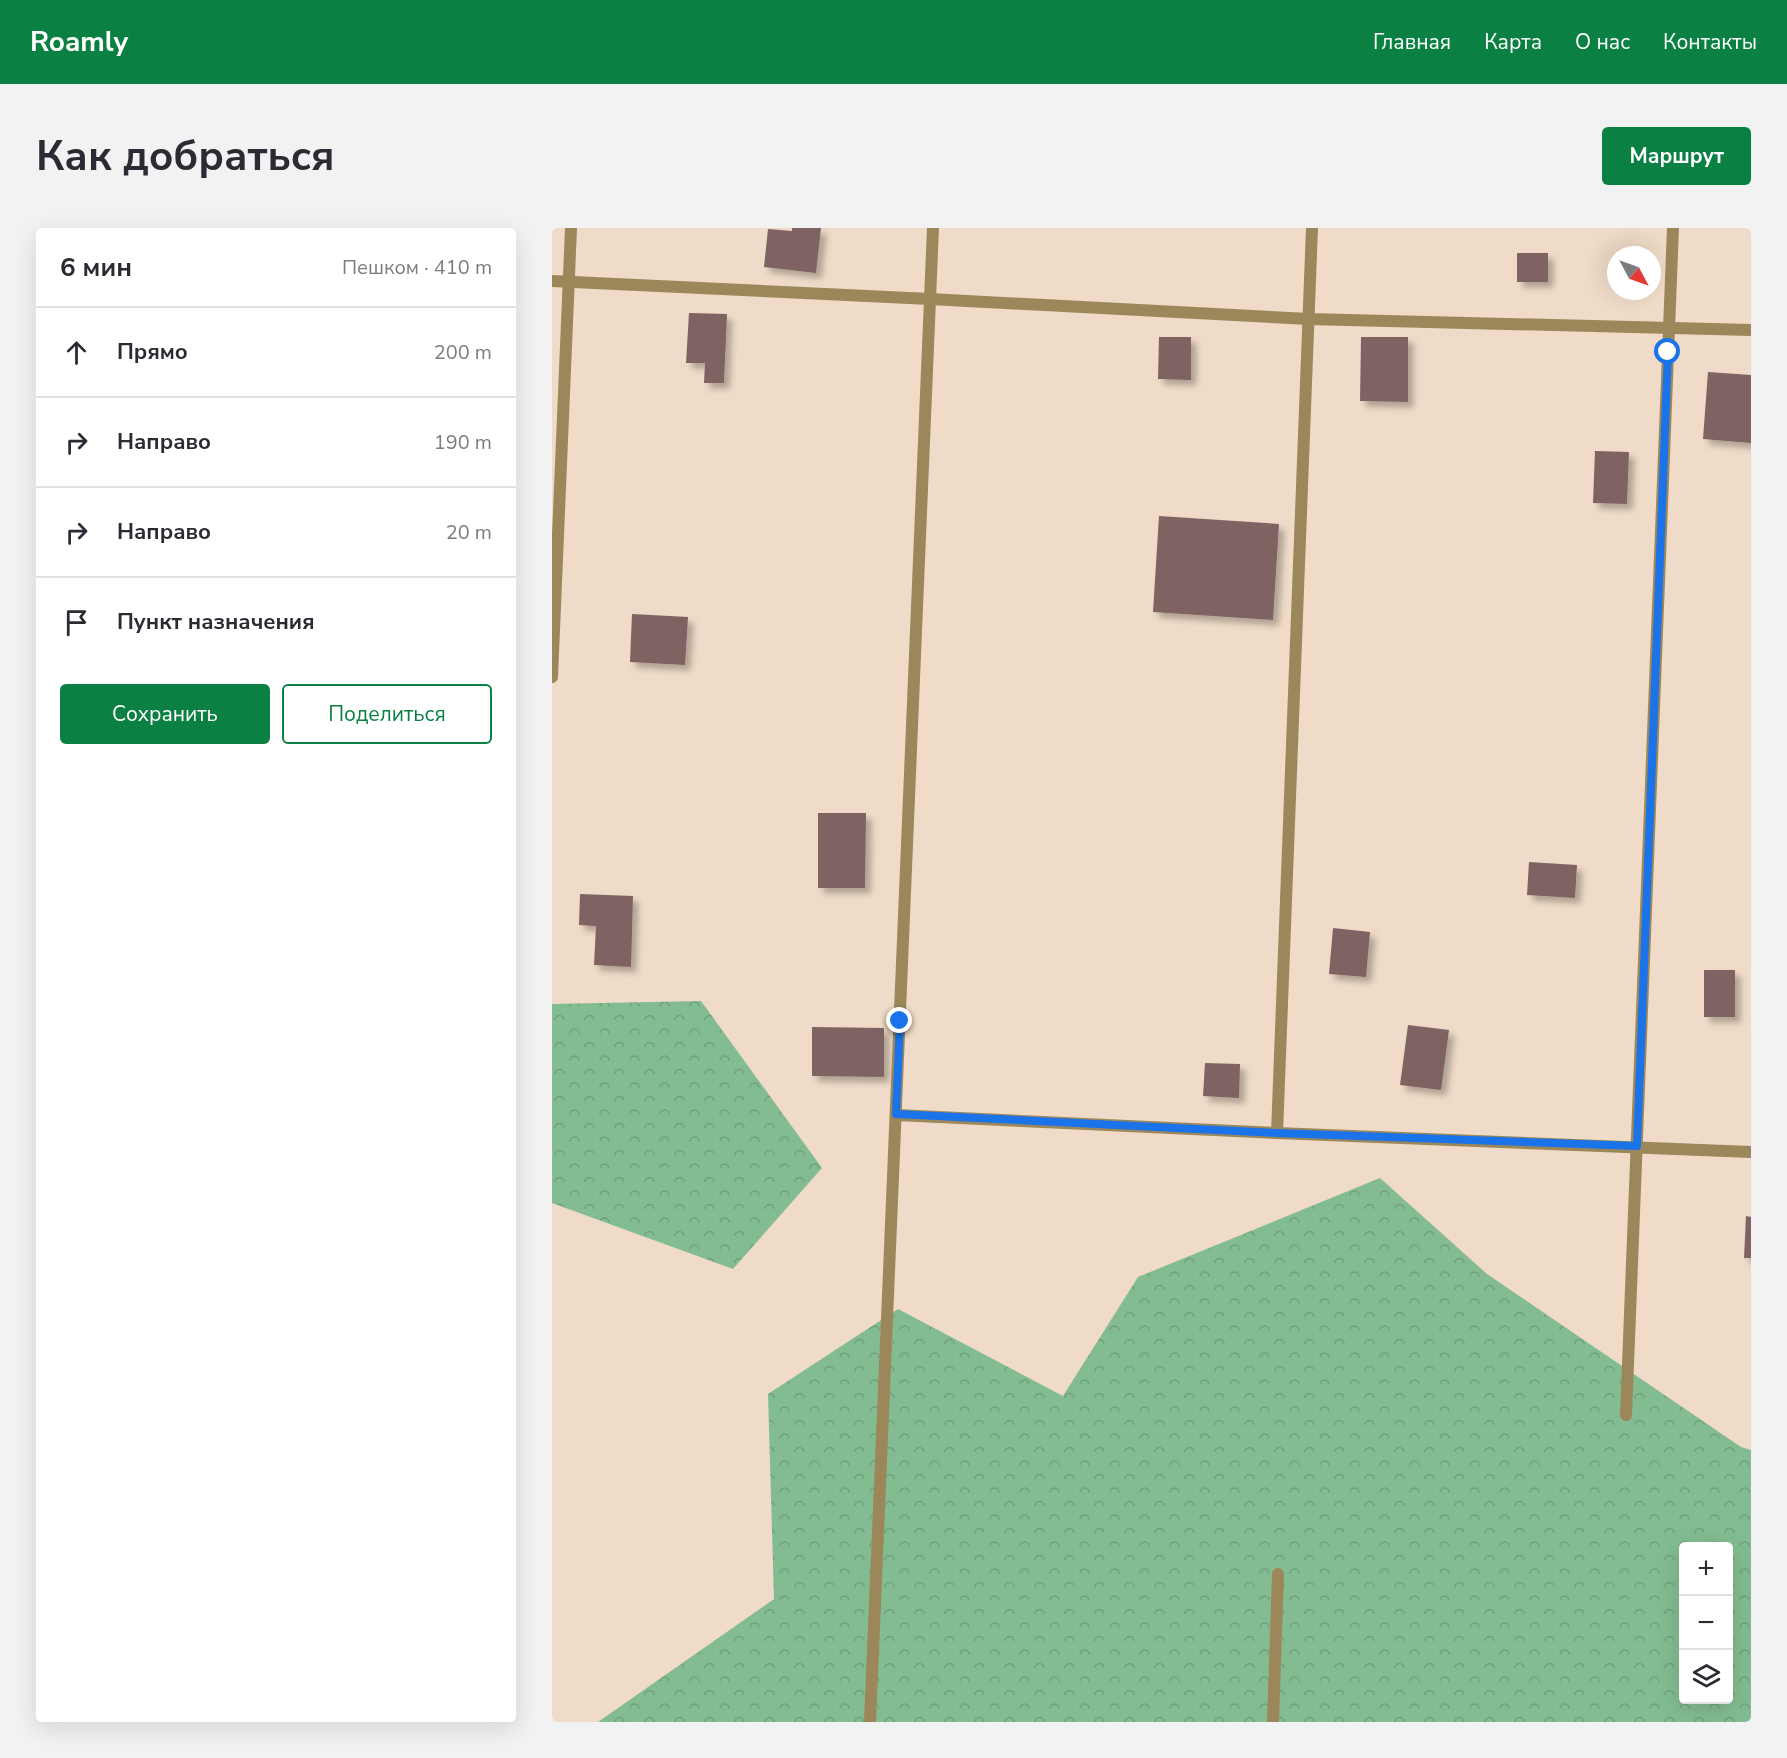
<!DOCTYPE html>
<html lang="ru">
<meta charset="utf-8">
<style>
:root{--surface:#fff;--page:#f2f2f3;--text:#2b2b33;--muted:#7c7c81;--line:#e1e1e2;--accent:#0b8043}
body{margin:0;font-family:"Nunito Sans",sans-serif;background:var(--page);color:var(--text)}
.controls{position:absolute;right:18px;bottom:18px;display:grid;overflow:hidden;border-radius:6px;box-shadow:0 6px 24px #0002}
.controls button{width:54px;height:54px;display:grid;place-items:center;padding:0;border:0;border-bottom:2px solid var(--line);background:var(--surface);color:var(--text);font:30px sans-serif}
.compass{position:absolute;left:1055px;top:18px;width:54px;height:54px;border-radius:50%;background:var(--surface);box-shadow:0 6px 24px #0002;rotate:131deg}
.stop{position:absolute;width:18px;height:18px;margin:-14px;border:4px solid #1a73e8;border-radius:50%;background:#fff}
.stop.end{background:#1a73e8;border-color:#fff;box-shadow:0 2px 6px #0008}
.list{margin:0;padding:0;list-style:none}
h2{display:flex;justify-content:space-between;align-items:center;height:78px;margin:0;padding:0 24px;font-size:26px}
h2 small{font-size:20px;font-weight:400;color:var(--muted)}
.list li{display:grid;grid-template-columns:39px 1fr auto;gap:18px;align-items:center;box-sizing:border-box;height:90px;padding:0 24px;border-top:2px solid var(--line)}
.list b{display:block;font-size:22px;white-space:nowrap}
.list em{font-size:20px;font-style:normal;color:var(--muted)}
.actions{display:flex;gap:12px;padding:18px 24px}
.actions a{flex:1;padding:14px 0;border:2px solid var(--accent);border-radius:6px;text-align:center;font-size:21px;color:var(--accent)}
.actions .main{background:var(--accent);color:#fff}
.icon{flex:none;width:33px;height:33px;fill:none;stroke:currentColor;stroke-width:2;stroke-linecap:round;stroke-linejoin:round}
.map{position:relative;flex:none;width:1199px;height:1494px;overflow:hidden;border-radius:6px}
header{display:flex;align-items:center;gap:36px;box-sizing:border-box;height:84px;padding:0 30px;background:var(--accent);color:#fff}
header strong{font-size:28px}
nav{display:flex;gap:33px;margin-inline-start:auto;font-size:21px}
.intro{display:flex;align-items:center;justify-content:space-between;box-sizing:border-box;height:144px;padding:0 36px}
h1{margin:0;font-size:42px}
.button{padding:15px 27px;border-radius:6px;background:var(--accent);color:#fff;font-size:21px;font-weight:700}
main{display:flex;gap:36px;padding:0 36px}
aside{flex:1;background:var(--surface);border-radius:6px;box-shadow:0 6px 24px #0002}
.map>svg:first-child{display:block}
</style>
<header>
<strong>Roamly</strong>
<nav><a>Главная</a><a>Карта</a><a>О нас</a><a>Контакты</a></nav>
</header>
<div class="intro"><h1>Как добраться</h1><a class="button">Маршрут</a></div>
<main>
<aside>
<h2>6 мин<small>Пешком · 410 m</small></h2>
<ul class="list">
<li><svg class="icon" aria-label="ahead" viewBox="0 0 24 24"><path d="M12 20V5M6 11l6-6 6 6"/></svg><div><b>Прямо</b></div><em>200 m</em></li>
<li><svg class="icon" aria-label="right" viewBox="0 0 24 24"><path d="M7 20v-9h11M14 6l5 5-5 5"/></svg><div><b>Направо</b></div><em>190 m</em></li>
<li><svg class="icon" aria-label="right" viewBox="0 0 24 24"><path d="M7 20v-9h11M14 6l5 5-5 5"/></svg><div><b>Направо</b></div><em>20 m</em></li>
<li><svg class="icon" aria-label="arrive" viewBox="0 0 24 24"><path d="M6 21V4h12l-3 4 3 4H6"/></svg><div><b>Пункт назначения</b></div></li>
</ul>
<div class="actions"><a class="main">Сохранить</a><a>Поделиться</a></div>
</aside>
<div class="map">
<svg width="1199" height="1494" viewBox="0 0 1199 1494">
<defs>
<pattern id="forest-crowns" width="20" height="18" patternUnits="userSpaceOnUse" patternTransform="scale(1.5)"><rect width="20" height="18" fill="#83bc90"/><path d="M2 6a3 3 0 1 1 6 0M12 15a3 3 0 1 1 6 0" fill="none" stroke="#70a07b"/></pattern>
<filter id="shadow"><feDropShadow dx="5.5" dy="5.5" stdDeviation="3" flood-color="#0004"/></filter>
</defs>
<rect width="100%" height="100%" fill="#efdbc7"/>
<g fill="url(#forest-crowns)" fill-rule="evenodd">
<polygon points="149,773 270,940 181,1041 0,975 0,776"/>
<path d="M828 950 935 1046 1189 1219 1199 1222V1494H46L222 1371 216 1166 346 1081 511 1168 586 1049ZM1132 1318H1176V1472H1132Z"/>
</g>
<g fill="#7e6462" filter="url(#shadow)">
<polygon points="240,0 269,0 264,45 212,39 216,1 240,3"/>
<rect x="965" y="25" width="31" height="29"/>
<polygon points="137,85 175,86 172,155 152,155 153,135 134,135"/>
<polygon points="607,109 639,109 639,152 606,151"/>
<polygon points="809,109 856,109 856,174 808,173"/>
<polygon points="1156,144 1199,147 1199,215 1151,211"/>
<polygon points="1043,223 1077,224 1075,276 1041,275"/>
<polygon points="607,288 727,296 721,392 601,384"/>
<polygon points="80,386 136,389 133,437 78,434"/>
<polygon points="266,585 314,585 313,660 266,660"/>
<polygon points="977,634 1025,637 1023,670 975,667"/>
<polygon points="28,666 81,668 79,739 42,737 44,698 27,697"/>
<polygon points="781,700 818,704 814,749 777,746"/>
<rect x="1152" y="742" width="31" height="47"/>
<polygon points="856,797 897,802 889,862 848,857"/>
<polygon points="260,799 332,800 332,849 260,848"/>
<polygon points="653,835 688,836 687,870 651,868"/>
<polygon points="1194,988 1199,989 1199,1030 1192,1030"/>
</g>
<g fill="none" stroke-linecap="round" stroke-linejoin="round">
<g stroke="#9b875a" stroke-width="12">
<polyline points="0,53 378,71 756,91 1199,102"/>
<polyline points="0,449 19,0"/>
<polyline points="344,887 725,905 1199,924"/>
<polyline points="725,905 760,0"/>
<polyline points="1074,1187 1121,0"/>
<polyline points="318,1494 381,0"/>
<polyline points="721,1494 726,1346"/>
</g>
</g>
<g fill="none" stroke-linecap="round" stroke-linejoin="round">
<polyline stroke="#1a73e8" stroke-width="8" points="348,793 344,886 725,905 1085,918 1116,124"/>
</g>
</svg>
<div class="controls">
<button>+</button>
<button>−</button>
<button><svg class="icon" aria-label="layers" viewBox="0 0 24 24"><path d="M12 4l9 5-9 5-9-5zM3 14l9 5 9-5"/></svg></button>
</div>
<svg class="compass" viewBox="-18 -18 36 36"><path d="M0-13l5 13h-10z" fill="#e53935"/><path d="M0 13l5-13h-10z" fill="#7c7c81"/></svg>
<div class="stop" style="left:1116px;top:124px"></div>
<div class="stop end" style="left:348px;top:793px"></div>
</div>
</main>
